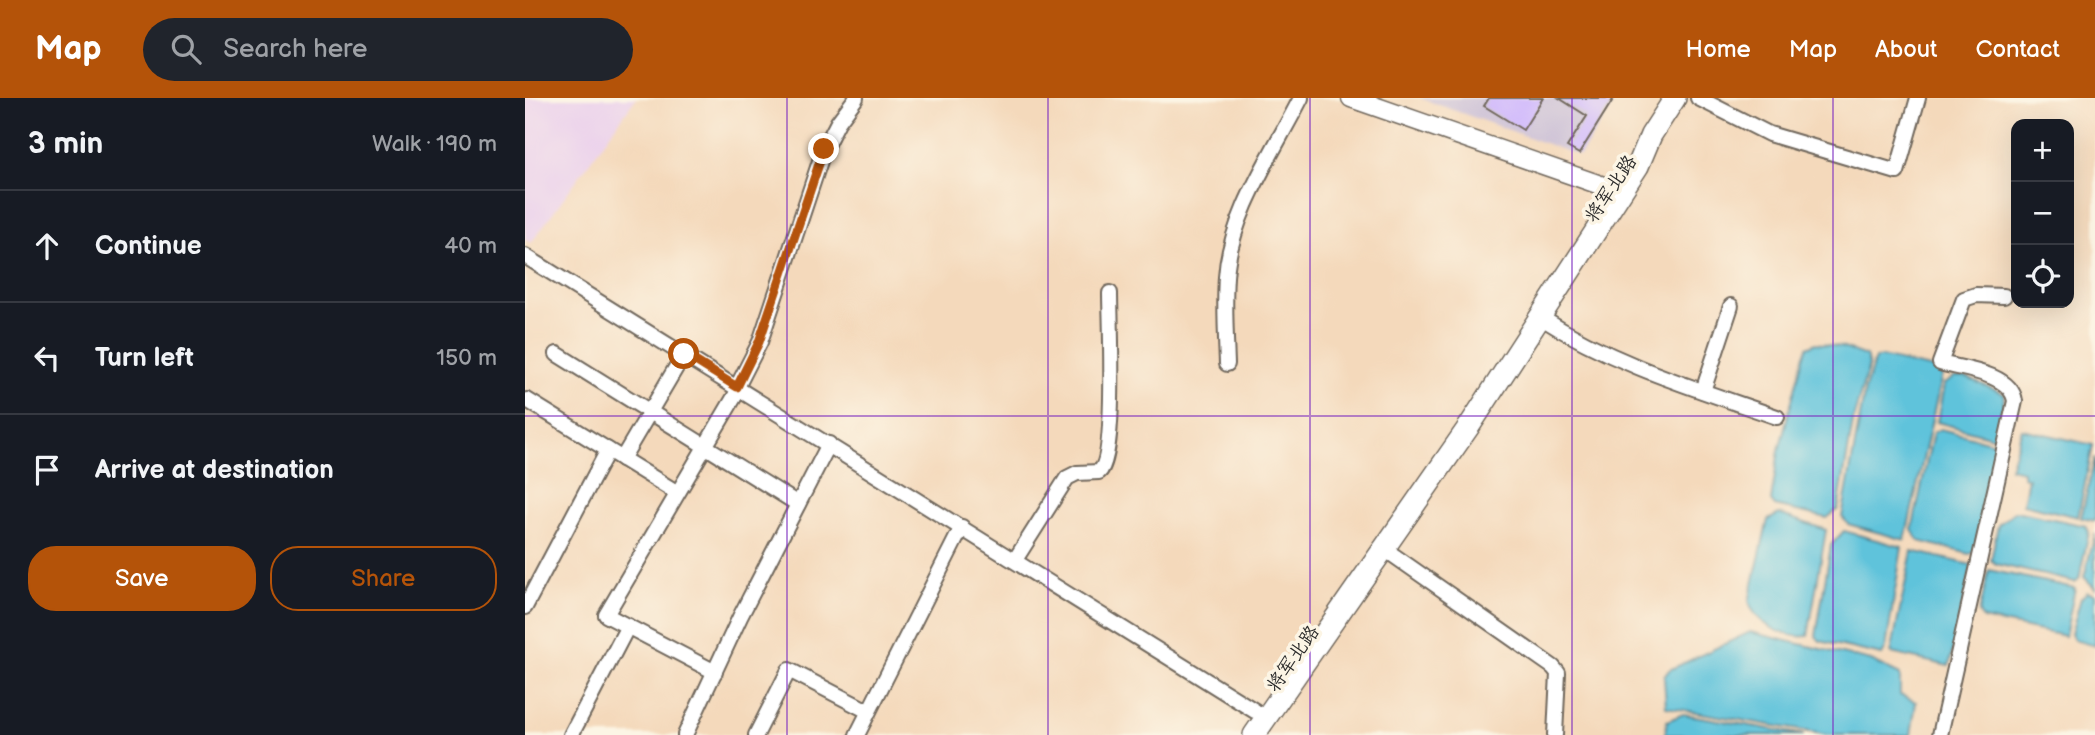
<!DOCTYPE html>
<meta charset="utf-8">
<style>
:root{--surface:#171b24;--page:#20242c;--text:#f1f3f6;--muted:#9ea1a6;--line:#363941;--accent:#b45309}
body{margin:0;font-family:"Balsamiq Sans","LXGW WenKai TC",sans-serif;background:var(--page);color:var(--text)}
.controls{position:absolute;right:21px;top:21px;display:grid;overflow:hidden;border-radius:14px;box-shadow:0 7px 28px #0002}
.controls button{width:63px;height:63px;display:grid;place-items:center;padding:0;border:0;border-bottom:2px solid var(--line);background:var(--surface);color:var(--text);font:35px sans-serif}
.stop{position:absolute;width:21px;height:21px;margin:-16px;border:5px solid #b45309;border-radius:50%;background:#fff}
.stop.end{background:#b45309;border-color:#fff;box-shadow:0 2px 7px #0008}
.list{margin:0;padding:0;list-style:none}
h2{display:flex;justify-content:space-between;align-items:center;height:91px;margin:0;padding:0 28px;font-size:30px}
h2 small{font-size:23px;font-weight:400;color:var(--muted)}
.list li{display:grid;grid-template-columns:46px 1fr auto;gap:21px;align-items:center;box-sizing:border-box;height:112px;padding:0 28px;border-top:2px solid var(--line)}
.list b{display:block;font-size:26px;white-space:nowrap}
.list em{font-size:23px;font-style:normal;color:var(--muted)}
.actions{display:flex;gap:14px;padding:21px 28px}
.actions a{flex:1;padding:16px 0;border:2px solid var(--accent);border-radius:28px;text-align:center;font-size:24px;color:var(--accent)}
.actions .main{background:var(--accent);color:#fff}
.icon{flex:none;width:38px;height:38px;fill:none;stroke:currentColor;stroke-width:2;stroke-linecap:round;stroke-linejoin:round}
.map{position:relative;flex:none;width:1570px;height:637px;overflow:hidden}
header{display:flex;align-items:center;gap:42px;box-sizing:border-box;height:98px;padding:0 35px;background:var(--accent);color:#fff}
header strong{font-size:33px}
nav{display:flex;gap:38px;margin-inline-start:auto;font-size:24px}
.search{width:490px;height:63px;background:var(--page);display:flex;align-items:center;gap:18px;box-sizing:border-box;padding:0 24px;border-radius:38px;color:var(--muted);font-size:26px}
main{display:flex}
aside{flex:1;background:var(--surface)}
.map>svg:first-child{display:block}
</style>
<header>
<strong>Map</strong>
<div class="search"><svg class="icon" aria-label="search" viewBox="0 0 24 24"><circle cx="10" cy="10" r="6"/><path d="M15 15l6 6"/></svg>Search here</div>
<nav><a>Home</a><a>Map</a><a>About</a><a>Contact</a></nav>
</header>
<main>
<aside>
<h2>3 min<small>Walk · 190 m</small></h2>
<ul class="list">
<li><svg class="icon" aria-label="ahead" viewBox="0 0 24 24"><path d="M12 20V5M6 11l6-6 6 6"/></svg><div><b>Continue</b></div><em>40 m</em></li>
<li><svg class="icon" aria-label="left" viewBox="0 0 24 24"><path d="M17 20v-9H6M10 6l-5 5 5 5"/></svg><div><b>Turn left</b></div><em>150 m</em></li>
<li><svg class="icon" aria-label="arrive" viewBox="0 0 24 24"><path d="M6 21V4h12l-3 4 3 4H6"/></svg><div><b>Arrive at destination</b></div></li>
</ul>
<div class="actions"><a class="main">Save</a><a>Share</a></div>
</aside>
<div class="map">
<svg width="1570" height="637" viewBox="0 0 1570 637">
<rect width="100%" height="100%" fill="#fcf5e5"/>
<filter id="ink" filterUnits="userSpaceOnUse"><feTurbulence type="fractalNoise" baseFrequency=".0143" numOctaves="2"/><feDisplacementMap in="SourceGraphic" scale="14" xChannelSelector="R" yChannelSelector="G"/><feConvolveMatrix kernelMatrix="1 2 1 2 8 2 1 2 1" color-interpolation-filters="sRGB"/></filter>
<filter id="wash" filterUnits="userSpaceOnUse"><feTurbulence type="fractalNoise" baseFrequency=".00686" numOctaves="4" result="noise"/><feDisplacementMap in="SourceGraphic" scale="28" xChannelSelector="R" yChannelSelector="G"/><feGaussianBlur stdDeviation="1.57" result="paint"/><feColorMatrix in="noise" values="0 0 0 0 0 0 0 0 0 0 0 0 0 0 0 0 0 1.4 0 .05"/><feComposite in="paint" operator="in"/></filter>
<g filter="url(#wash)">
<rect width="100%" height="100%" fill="#f4d9bb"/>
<polygon fill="#ebd1ec" points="0,0 111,0 6,145 0,141"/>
<polygon fill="#cbbfd6" points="895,0 1092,0 1055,58"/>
<g fill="#5ec3db" stroke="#447783" stroke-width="2">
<polygon points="1291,245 1316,249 1341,258 1344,267 1329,318 1313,411 1302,420 1250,408 1246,403 1254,352 1278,260 1282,249"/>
<polygon points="1356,259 1413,272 1417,277 1380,442 1323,426 1317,419 1340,291 1350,261"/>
<polygon points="1430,279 1440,279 1480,296 1471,340 1412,324 1419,286"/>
<polygon points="1415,331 1474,346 1449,455 1444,456 1394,443 1387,432 1408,335"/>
<polygon points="1497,331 1568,347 1553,419 1498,406 1503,380 1498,378 1498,373 1485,370"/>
<polygon points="1570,360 1570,423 1556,420"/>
<polygon points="1490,413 1561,428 1564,434 1554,481 1550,484 1471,466 1466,462 1473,427"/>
<path d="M1254 416 1301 432 1283 538C1261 541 1230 526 1224 503L1243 422Z"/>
<polygon points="1319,433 1377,449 1361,550 1357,557 1295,543 1291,538 1306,447"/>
<polygon points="1570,436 1570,490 1559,479"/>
<polygon points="1387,453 1447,467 1424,568 1366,555"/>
<polygon points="1464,472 1550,490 1540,538 1458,521 1454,515"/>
<polygon points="1562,494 1570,496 1570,548 1549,542 1546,536 1556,500"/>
<polygon points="1225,534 1346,563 1375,577 1375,597 1391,604 1386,637 1303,637 1141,609 1139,579 1144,572"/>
<polygon points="1158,616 1279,637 1140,637 1142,623"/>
</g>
<g id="blocks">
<g fill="#cdb5fe">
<polygon points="964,0 1018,0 998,32 959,8"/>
<polygon points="1034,0 1089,0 1054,56 1042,49 1062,18"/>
</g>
</g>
</g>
<g filter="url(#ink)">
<use href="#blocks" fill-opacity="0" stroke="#71685d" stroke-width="2"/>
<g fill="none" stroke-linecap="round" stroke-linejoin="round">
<defs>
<g id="minor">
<polyline points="1173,0 1244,36 1372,74 1393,0"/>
<polyline points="0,158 730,613"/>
<path d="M1015 219C1090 267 1169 290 1252 319"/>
<polyline points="32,256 273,406"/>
<path d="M702 266C701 238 699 208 701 179 705 117 748 55 776 0"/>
<polyline points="212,289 235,244 299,51 313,24 331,0"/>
<polyline points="1178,293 1206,208"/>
<polyline points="2,302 151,394"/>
<polyline points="97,361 159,256"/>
<polyline points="858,450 1028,569 1033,575 1030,637"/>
<path d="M490 462 542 380 552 375 574 374C592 360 585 222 585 195"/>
<polyline points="0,509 83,352"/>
<polyline points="190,574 81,517 214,291"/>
<polyline points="46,637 103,528"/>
<polyline points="160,637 215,519 304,346"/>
<polyline points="231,637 264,572 343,613"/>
<polyline points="332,637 437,429"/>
<path d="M1415 637 1490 303C1486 275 1437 271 1415 265L1439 201 1451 197 1479 198"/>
</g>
<polyline id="major" points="826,0 1084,90"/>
<polyline id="highway" points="729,637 945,327 1113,68 1126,37 1150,0"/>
</defs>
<use href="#minor" stroke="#71685d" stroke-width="18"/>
<use href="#major" stroke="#71685d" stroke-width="21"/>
<use href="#highway" stroke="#71685d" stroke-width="24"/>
<use href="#minor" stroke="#fff" stroke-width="14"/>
<use href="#major" stroke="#fff" stroke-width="18"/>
<use href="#highway" stroke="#fff" stroke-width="21"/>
</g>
</g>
<g fill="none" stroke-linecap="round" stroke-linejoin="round" filter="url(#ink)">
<polyline stroke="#b45309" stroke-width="9" points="159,256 212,289 234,244 299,51"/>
</g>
<path fill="none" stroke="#7b2cbf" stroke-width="2" stroke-opacity="0.55" d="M262 0V637M523 0V637M785 0V637M1047 0V637M1308 0V637M0 318H1570"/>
<g text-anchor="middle" stroke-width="7" stroke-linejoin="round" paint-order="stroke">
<g font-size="19" fill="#2b2b2b" stroke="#fcf5e5">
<text transform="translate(1085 90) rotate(-56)" y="7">将军北路</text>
<text transform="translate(767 560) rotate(-55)" y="7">将军北路</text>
</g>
</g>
</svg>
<div class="controls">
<button>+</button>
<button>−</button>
<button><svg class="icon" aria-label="locate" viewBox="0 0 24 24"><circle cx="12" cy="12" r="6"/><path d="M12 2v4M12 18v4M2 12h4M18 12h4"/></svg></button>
</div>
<div class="stop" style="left:159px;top:256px"></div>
<div class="stop end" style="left:299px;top:51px"></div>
</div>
</main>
